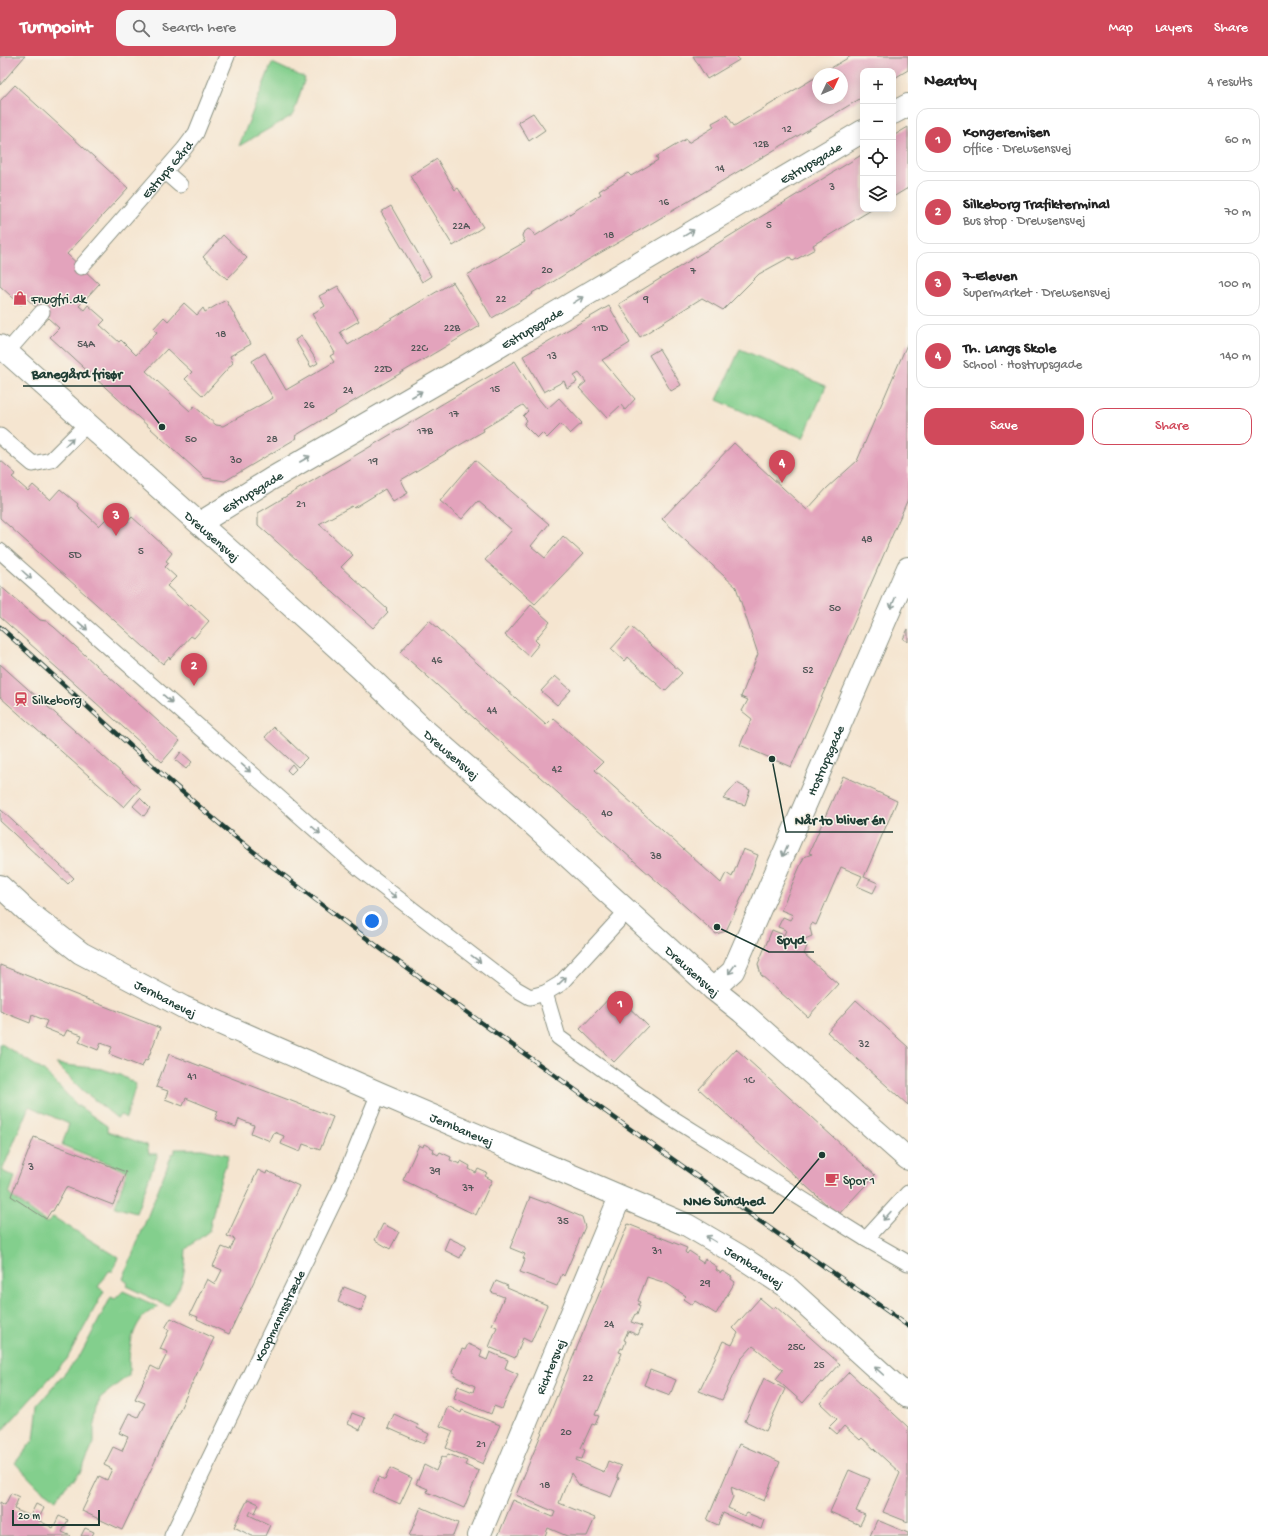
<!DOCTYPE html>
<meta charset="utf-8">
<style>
:root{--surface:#fff;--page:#f6f6f6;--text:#222;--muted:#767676;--line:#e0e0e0;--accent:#d1495b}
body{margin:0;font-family:"Gochi Hand",sans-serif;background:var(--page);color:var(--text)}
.controls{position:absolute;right:12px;top:12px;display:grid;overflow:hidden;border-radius:8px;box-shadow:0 2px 10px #0003}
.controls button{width:36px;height:36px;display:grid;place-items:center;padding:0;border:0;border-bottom:1px solid var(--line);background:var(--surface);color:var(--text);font:20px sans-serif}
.compass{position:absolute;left:812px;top:12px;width:36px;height:36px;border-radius:50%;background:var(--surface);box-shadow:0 2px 10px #0003;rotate:46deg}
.scale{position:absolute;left:12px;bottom:10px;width:88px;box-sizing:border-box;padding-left:4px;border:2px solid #1f3d34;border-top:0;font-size:11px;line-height:14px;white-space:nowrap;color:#1f3d34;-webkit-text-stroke:3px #f7f3e8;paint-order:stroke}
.you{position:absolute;left:372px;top:865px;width:14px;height:14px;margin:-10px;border:3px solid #fff;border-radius:50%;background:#1a73e8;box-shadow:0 0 0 6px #1a73e833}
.badge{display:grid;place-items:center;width:26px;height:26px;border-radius:50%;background:var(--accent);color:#fff;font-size:13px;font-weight:700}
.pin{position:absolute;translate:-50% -33px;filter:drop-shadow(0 1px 2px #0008)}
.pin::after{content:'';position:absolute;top:21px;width:14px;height:12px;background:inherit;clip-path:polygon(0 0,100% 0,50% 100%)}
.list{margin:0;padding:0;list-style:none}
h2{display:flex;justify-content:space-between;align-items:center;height:52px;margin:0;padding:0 16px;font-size:17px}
h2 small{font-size:13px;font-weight:400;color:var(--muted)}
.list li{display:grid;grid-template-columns:26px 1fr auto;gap:12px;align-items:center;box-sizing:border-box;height:64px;margin:0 8px 8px;padding:0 8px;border:1px solid var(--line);border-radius:12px}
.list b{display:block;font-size:15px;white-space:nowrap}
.list p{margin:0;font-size:13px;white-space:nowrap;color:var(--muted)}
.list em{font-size:13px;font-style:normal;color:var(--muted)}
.actions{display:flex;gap:8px;padding:12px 16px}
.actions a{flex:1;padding:9px 0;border:1px solid var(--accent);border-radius:12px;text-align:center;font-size:14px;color:var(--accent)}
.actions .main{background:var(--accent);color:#fff}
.icon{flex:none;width:22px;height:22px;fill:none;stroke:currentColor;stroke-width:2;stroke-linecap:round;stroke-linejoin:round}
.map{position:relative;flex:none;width:908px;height:1480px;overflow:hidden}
header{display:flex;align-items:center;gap:24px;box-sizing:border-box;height:56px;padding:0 20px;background:var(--accent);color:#fff}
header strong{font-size:19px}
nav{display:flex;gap:22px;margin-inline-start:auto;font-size:14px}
.search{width:280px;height:36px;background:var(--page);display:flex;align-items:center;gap:10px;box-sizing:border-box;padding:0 14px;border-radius:12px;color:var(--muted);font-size:15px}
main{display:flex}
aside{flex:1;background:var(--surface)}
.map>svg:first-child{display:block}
</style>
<header>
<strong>Turnpoint</strong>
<div class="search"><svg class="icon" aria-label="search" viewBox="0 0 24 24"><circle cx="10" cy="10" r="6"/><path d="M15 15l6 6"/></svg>Search here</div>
<nav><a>Map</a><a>Layers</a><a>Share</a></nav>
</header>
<main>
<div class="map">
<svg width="908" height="1480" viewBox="0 0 908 1480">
<rect width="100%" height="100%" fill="#f7f3e8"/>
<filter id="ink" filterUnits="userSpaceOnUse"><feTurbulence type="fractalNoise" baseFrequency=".025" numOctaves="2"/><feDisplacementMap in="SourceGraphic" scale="8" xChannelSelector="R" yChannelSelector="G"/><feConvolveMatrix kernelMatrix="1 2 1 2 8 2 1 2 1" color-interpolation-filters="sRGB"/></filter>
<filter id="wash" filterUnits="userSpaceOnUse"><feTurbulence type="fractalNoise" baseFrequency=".012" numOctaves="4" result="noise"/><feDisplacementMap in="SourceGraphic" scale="16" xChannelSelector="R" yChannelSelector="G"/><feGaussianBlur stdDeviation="0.9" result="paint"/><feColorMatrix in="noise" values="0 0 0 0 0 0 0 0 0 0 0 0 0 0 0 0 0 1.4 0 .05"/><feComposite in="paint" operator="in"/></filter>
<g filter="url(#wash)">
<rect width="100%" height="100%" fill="#f5e5d0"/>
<g fill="#83cf8d" stroke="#518660">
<polygon points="272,7 305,22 293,59 239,90"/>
<polygon points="740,293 826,330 803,382 717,344"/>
<polygon points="0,987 44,1015 77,1049 107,1070 107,1075 147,1089 149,1098 158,1098 136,1157 115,1151 127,1115 62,1089 69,1068 29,1050 2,1115 15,1121 9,1138 47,1167 53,1161 118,1201 113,1215 109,1215 98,1231 104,1235 67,1303 0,1377"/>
<polygon points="56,1008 102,1013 120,1019 136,1028 126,1062 121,1059 117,1062 81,1033"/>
<path d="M175 1093H202L229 1099 221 1122 209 1175 186 1193C184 1221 184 1227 168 1250L126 1230 128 1227 123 1223 172 1098 175 1097Z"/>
<path d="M123 1235 159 1251C154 1253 148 1256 145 1259 129 1275 129 1299 129 1319L100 1342 94 1373V1387L81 1415 75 1423 67 1428 56 1444 38 1431 15 1407 34 1383 38 1349 81 1298 111 1241 115 1243Z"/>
</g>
<g id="blocks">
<g fill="#e3a3bc">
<polygon points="0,0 25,0 0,29"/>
<polygon points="693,0 737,0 739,4 707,23"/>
<polygon points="851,0 908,0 908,14 893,23 893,15 863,15 863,41 642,173 586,205 540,234 539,233 532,237 533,238 492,262 467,219 525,186 522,180 523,177 528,173 532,175 535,180 601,138 599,135 628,117 631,120 658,104 656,101 686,83 688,87 714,71 712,67 727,59 734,70 818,20 818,42 842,42 842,18 821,18"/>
<polygon points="15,29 128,132 67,198 99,228 79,250 84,254 88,249 105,264 100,269 119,286 121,284 136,299 157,276 153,273 164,261 168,265 184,247 197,259 203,252 205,256 226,244 251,288 230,300 233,307 203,340 185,323 192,316 167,293 146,315 190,355 194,350 216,369 223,370 273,342 252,305 265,297 286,334 334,306 330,300 335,297 312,258 325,250 319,240 338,230 359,265 340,276 348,289 453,226 480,270 295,380 297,382 225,425 205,422 50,281 59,272 27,243 21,249 0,230 0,45"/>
<polygon points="533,57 545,74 529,85 518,66"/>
<polygon points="908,71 908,132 893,141 893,80"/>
<polygon points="863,98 863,153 873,153 813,189 815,193 793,205 790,201 759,218 723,254 702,242 640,281 619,248"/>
<polygon points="437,103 455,134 458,132 483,171 453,190 410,120"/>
<polygon points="391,150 431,220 422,226 381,156"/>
<polygon points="223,179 247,202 227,223 203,201"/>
<polygon points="609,250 630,287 602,304 635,343 625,354 621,349 607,362 579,332 586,326 579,317 574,320 577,326 567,332 564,325 544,336 523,300"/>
<polygon points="301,280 318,307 311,311 295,284"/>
<polygon points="908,286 908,443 791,711 740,689 752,663 742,655 748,644 741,641 758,598 736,531 662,463 734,387 807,454 827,432 857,405"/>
<polygon points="659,293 681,329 671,335 649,299"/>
<polygon points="515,305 537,341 547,353 559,342 582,367 570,378 561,368 547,382 542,377 537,382 524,369 527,364 523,360 528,355 523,349 483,373 484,375 475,380 401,424 408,437 393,446 385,433 354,452 352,450 319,468 353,499 341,511 387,553 386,554 388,556 373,572 258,469 258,457"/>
<polygon points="0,404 16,418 12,421 28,435 33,429 50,444 60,433 78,448 77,450 99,470 108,461 119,470 123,466 126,468 132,461 172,497 166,505 169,507 165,511 176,521 167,530 189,550 191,548 209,565 194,582 191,580 170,603 169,601 163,608 0,462"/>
<polygon points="475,404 549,468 531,490 545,502 563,480 583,498 535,548 485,504 512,474 478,445 462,463 440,445"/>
<polygon points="0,530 40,564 46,565 54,571 180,685 162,706 0,561"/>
<polygon points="531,549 550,566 535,584 539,588 529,600 505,579"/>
<polygon points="429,564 546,669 553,662 597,701 603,706 595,714 721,827 726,817 732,821 743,793 758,799 746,832 726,875 716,878 400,596"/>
<polygon points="631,571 682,617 665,635 627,601 624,605 611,593"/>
<polygon points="908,573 908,586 903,583"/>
<polygon points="0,608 140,733 124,751 0,641"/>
<polygon points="555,620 571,634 557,649 541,635"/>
<polygon points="274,671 307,702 298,711 265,681"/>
<polygon points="181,696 192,706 186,713 175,704"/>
<polygon points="292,708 296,713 291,718 287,714"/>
<polygon points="843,720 897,745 864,821 878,827 873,837 857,830 862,820 841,811 816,869 812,867 810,872 812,880 805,883 803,888 807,890 804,898 838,928 808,961 761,919 758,908 772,874 784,879 786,874 778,871 783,861 790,864 793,859 781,854 804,801 812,798 809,797"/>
<polygon points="737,727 750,734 745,749 723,743"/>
<polygon points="140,742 150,752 144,760 133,750"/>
<polygon points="0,753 74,822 68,828 0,765"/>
<polygon points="0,909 160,972 147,1005 145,1004 142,1011 109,998 112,991 101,987 98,994 79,986 82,979 67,974 64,980 44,972 47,965 32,959 30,967 0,955"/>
<polygon points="614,937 648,970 614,1006 580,973"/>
<polygon points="856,944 908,991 908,1049 827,976"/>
<polygon points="736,993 875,1119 838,1159 699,1033"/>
<polygon points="169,998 333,1061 320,1094 303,1088 300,1096 281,1088 284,1080 274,1076 270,1085 251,1077 254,1069 239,1063 236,1071 215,1063 218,1055 186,1042 183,1050 165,1043 168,1035 156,1031"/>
<polygon points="34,1081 126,1116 113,1149 66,1131 53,1155 51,1155 46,1163 11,1140"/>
<polygon points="424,1088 434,1093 433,1096 438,1099 440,1096 451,1101 450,1104 460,1108 461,1105 470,1110 469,1113 476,1117 478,1113 487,1117 485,1120 492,1124 476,1159 403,1124 419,1089 423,1091"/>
<polygon points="258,1114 266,1118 267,1115 299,1130 229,1278 197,1263 198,1261 190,1258 207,1223 215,1228 222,1214 213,1210 222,1191 230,1194 235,1183 227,1180"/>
<polygon points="530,1141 546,1147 547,1146 582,1161 585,1171 564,1220 562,1218 557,1230 520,1216 525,1203 523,1202 525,1198 510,1192"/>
<polygon points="383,1168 399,1176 390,1193 375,1184"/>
<polygon points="628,1168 687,1192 685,1196 687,1198 689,1195 698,1201 697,1203 703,1207 705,1203 717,1211 716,1214 721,1217 722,1215 732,1221 731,1223 735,1226 716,1258 695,1245 692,1249 683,1243 686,1240 666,1227 647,1221 638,1245 640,1246 638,1249 640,1250 637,1259 635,1258 631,1266 642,1270 638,1279 628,1275 624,1284 626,1285 623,1293 621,1292 619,1296 622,1297 598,1355 597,1354 595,1359 599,1360 595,1369 592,1368 581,1392 585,1394 582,1403 577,1402 576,1404 604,1416 608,1405 621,1410 617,1421 619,1422 611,1441 579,1429 571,1417 559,1447 595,1462 587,1480 567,1480 548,1472 545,1480 498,1480 513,1444 553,1461 555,1456 516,1439"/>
<polygon points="449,1182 466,1190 460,1202 444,1194"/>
<polygon points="496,1225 508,1230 507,1232 547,1249 531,1286 523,1282 515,1302 489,1291 497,1271 492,1269 504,1241 491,1236"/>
<polygon points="344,1231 367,1240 361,1255 338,1246"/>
<polygon points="760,1242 773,1253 775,1250 840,1308 823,1327 821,1326 803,1347 776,1323 783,1314 753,1290 741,1303 722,1344 699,1335 723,1285 732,1289 738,1277 733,1272"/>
<polygon points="171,1262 214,1282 122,1474 82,1455 99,1420 107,1424 112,1413 104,1409 113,1391 122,1395 128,1381 119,1377 129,1357 138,1361 145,1347 135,1343 151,1310 159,1314 168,1296 160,1293 169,1274 165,1272"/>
<polygon points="468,1288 482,1294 480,1301 487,1304 490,1296 508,1304 505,1312 518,1318 502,1353 494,1350 491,1358 454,1342 458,1330 473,1336 475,1330 454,1320 455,1317 452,1316 462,1293 465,1294"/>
<polygon points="650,1314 676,1324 670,1339 644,1329"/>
<polygon points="849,1316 908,1371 908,1466 883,1456 900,1417 862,1382 860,1384 844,1370 837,1378 829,1371 837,1363 820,1347"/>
<polygon points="764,1322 785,1333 766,1375 745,1365"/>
<polygon points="448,1350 461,1357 462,1354 500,1369 483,1408 446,1392 453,1375 440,1370"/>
<polygon points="352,1357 365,1362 360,1374 348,1368"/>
<polygon points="394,1358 418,1369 417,1372 429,1378 424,1388 388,1372"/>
<polygon points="739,1388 780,1406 764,1445 731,1431 733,1441 728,1452 745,1460 747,1457 764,1464 761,1473 723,1457 718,1469 707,1464"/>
<polygon points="448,1398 467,1405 465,1409 479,1415 464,1452 427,1436 428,1433 416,1428 424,1409 436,1415 442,1400 446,1402"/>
<polygon points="390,1412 412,1422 400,1448 373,1436 379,1421 385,1424"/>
<polygon points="849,1414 870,1423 856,1455 865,1459 860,1469 830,1456"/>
<polygon points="11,1437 19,1441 14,1453 30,1460 36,1448 44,1452 38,1464 53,1472 59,1460 68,1464 62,1476 71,1480 0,1480 0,1446 5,1449"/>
<polygon points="248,1443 259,1448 255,1457 251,1455 249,1459 270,1469 265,1480 252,1480 234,1471"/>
<polygon points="421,1451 458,1467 453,1480 409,1480"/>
<polygon points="877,1464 908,1477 908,1480 870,1480"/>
<polygon points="85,1472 94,1476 92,1480 81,1480"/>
</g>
</g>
</g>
<g filter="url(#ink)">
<use href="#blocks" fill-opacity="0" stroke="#8a9182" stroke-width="1"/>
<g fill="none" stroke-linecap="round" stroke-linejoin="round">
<defs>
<g id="lane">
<polyline points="164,115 180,129"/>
<path id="s1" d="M81 211 184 93 196 77 227 0"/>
<polyline points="7,296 42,256"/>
<polyline points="0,380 33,408 51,404 88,367"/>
<polyline points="0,495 361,814 516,933 530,941 545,937 560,928 627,855"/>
<polyline points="545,937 558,981 661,1055 866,1183 908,1207"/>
<polyline points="866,1183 908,1137"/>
<path id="s2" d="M172 1480 338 1137 379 1037"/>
</g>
<g id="street">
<polyline points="893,57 908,49"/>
<path id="s3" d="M0 290 266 527 361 613 420 670 528 764 713 933 742 956 908 1103"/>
<path id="s4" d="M200 467 271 423 466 310 863 75"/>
<path id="s5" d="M0 830 27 855 81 897 183 951 379 1037 687 1169 738 1199 788 1232 908 1341"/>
<path id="s6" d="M713 933 733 915 908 512"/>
<path id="s7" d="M479 1480 620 1141"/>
</g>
</defs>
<use href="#lane" stroke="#8a9182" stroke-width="17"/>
<use href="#street" stroke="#8a9182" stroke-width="24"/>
<use href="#lane" stroke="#fff" stroke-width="15"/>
<use href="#street" stroke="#fff" stroke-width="22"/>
<defs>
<path id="rail" d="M0 571C90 652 178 737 273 811 434 936 601 1052 767 1170 814 1204 862 1236 908 1270"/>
</defs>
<use href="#rail" stroke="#1f3d34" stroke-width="4.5"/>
<use href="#rail" stroke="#f7f3e8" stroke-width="3" stroke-dasharray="9" stroke-linecap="butt"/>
</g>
<defs><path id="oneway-shaft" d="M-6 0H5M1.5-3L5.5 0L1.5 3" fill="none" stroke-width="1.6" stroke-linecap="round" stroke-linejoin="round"/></defs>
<g stroke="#8f9e9a">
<use href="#oneway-shaft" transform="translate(689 177) rotate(-31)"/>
<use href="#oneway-shaft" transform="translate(578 244) rotate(-31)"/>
<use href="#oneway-shaft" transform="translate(417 338) rotate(-30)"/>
<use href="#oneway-shaft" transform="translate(69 386) rotate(-45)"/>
<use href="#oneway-shaft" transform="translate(305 403) rotate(-30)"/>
<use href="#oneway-shaft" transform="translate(27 519) rotate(42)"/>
<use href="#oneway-shaft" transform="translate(893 547) rotate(113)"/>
<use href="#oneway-shaft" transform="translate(83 570) rotate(41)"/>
<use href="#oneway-shaft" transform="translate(168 643) rotate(41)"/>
<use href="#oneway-shaft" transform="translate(246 712) rotate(41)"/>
<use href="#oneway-shaft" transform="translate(316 774) rotate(42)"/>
<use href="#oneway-shaft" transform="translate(785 795) rotate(113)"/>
<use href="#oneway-shaft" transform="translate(392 838) rotate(38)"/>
<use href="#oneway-shaft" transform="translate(476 903) rotate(37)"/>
<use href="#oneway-shaft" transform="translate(732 913) rotate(126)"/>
<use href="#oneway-shaft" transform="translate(562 925) rotate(-44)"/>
<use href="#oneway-shaft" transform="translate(887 1160) rotate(132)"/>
<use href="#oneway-shaft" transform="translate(711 1183) rotate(-149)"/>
<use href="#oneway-shaft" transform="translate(879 1315) rotate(-138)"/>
</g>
</g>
<defs>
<symbol id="shop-bare" viewBox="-9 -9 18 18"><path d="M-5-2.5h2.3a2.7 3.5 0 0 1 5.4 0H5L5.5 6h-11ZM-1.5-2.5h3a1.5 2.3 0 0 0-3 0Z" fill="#d1495b" stroke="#f7f3e8" stroke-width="2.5" paint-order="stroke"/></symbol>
<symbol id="station-bare" viewBox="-9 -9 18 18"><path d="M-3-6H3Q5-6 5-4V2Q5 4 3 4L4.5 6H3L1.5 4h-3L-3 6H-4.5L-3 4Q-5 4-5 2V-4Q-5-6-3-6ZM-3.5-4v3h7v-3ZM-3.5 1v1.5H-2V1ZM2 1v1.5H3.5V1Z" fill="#d1495b" stroke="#f7f3e8" stroke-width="2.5" paint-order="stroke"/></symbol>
<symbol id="cafe-bare" viewBox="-9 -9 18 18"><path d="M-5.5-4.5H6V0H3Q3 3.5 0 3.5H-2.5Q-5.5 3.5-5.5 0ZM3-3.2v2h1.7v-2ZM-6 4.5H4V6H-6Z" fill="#d1495b" stroke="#f7f3e8" stroke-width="2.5" paint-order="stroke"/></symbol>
</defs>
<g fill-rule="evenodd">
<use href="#shop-bare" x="10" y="232" width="20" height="20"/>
<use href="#station-bare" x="11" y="633" width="20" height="20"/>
<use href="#cafe-bare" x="822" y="1113" width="20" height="20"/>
</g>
<g text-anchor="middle" stroke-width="3" stroke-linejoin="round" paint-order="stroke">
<g font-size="11" fill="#505656">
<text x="787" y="76">12</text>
<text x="761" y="91">12B</text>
<text x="720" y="115">14</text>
<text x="832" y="134">3</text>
<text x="664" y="149">16</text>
<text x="769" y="172">5</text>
<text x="461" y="173">22A</text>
<text x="609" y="182">18</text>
<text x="547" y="217">20</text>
<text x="693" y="218">7</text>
<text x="501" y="246">22</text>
<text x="646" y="246">9</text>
<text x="452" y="275">22B</text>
<text x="600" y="275">11D</text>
<text x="221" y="281">18</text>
<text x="86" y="291">54A</text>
<text x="419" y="295">22C</text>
<text x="552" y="303">13</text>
<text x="383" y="316">22D</text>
<text x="495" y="336">15</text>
<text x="348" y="337">24</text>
<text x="309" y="352">26</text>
<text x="454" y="361">17</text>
<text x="425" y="378">17B</text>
<text x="191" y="386">50</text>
<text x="272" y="386">28</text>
<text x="236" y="407">30</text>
<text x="373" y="408">19</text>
<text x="301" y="451">21</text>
<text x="867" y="486">48</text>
<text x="141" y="498">5</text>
<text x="75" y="502">5D</text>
<text x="835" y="555">50</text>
<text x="437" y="607">46</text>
<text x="808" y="617">52</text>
<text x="492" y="657">44</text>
<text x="557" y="716">42</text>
<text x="607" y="760">40</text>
<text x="656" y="803">38</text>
<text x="864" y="991">32</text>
<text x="192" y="1023">41</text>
<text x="749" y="1027">1C</text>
<text x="31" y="1114">3</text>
<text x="435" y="1118">39</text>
<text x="468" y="1135">37</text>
<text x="563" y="1168">35</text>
<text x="657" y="1198">31</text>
<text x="705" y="1230">29</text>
<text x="609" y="1271">24</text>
<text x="796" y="1294">25C</text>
<text x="819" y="1312">25</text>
<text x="588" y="1325">22</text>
<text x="566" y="1379">20</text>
<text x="481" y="1391">21</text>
<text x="545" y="1432">18</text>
</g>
<g font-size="13" fill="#1f3d34" stroke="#f7f3e8">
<text dy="5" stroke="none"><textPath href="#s4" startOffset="709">Estrupsgade</textPath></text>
<text dy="5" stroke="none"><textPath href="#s1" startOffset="130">Estrups Gård</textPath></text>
<text dy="5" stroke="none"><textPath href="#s4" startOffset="385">Estrupsgade</textPath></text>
<text dy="5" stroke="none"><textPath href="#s4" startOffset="61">Estrupsgade</textPath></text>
<text dy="5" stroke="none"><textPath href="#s3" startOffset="285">Drewsensvej</textPath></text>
<text dy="5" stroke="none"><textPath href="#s3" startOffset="609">Drewsensvej</textPath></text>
<text dy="5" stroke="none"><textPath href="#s6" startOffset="257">Hostrupsgade</textPath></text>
<text dy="5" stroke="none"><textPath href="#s3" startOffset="933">Drewsensvej</textPath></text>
<text dy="5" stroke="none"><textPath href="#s5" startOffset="201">Jernbanevej</textPath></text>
<text dy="5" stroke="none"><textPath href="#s5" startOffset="525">Jernbanevej</textPath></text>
<text dy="5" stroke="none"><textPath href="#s5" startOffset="849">Jernbanevej</textPath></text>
<text dy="5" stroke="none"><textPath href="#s2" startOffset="245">Koopmannsstræde</textPath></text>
<text dy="5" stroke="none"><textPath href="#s7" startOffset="184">Richtersvej</textPath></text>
</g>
<g font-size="13" fill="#1f3d34" stroke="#f7f3e8" text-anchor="start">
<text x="31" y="247">Fnugfri.dk</text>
<text x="32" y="648">Silkeborg</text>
<text x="843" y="1128">Spor 1</text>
</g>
</g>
<path fill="none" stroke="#1f3d34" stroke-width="1.5" d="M162 371L130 330H23M772 703L786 776H893M717 871L769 896H814M822 1099L773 1157H676"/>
<g fill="#1f3d34" stroke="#f7f3e8" stroke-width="1.5">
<circle cx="162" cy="371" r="4"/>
<circle cx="772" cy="703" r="4"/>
<circle cx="717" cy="871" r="4"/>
<circle cx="822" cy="1099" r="4"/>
</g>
<g font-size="14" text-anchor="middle" font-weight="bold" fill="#1f3d34" stroke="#f7f3e8" stroke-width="3" stroke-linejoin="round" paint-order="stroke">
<text x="77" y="322">Banegård frisør</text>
<text x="840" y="768">Når to bliver én</text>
<text x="791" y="888">Spyd</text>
<text x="724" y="1149">NNG Sundhed</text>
</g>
</svg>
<div class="controls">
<button>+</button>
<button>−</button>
<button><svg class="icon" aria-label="locate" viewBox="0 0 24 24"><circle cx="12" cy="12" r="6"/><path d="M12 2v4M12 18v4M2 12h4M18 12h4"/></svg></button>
<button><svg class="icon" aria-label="layers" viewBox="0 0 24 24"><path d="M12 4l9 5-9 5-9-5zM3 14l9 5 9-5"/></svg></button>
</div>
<svg class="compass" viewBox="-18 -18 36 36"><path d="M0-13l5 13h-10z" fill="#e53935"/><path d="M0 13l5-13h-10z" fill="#767676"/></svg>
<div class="scale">20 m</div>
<div class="you"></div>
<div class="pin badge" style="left:620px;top:968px">1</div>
<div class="pin badge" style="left:194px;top:630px">2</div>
<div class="pin badge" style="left:116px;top:480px">3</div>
<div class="pin badge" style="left:782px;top:427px">4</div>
</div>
<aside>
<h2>Nearby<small>4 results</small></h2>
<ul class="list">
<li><span class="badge">1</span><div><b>Kongeremisen</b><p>Office · Drewsensvej</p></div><em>60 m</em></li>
<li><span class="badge">2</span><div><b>Silkeborg Trafikterminal</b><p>Bus stop · Drewsensvej</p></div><em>70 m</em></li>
<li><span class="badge">3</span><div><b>7-Eleven</b><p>Supermarket · Drewsensvej</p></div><em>100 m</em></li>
<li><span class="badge">4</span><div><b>Th. Langs Skole</b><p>School · Hostrupsgade</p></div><em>140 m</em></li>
</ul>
<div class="actions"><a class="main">Save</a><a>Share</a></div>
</aside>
</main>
